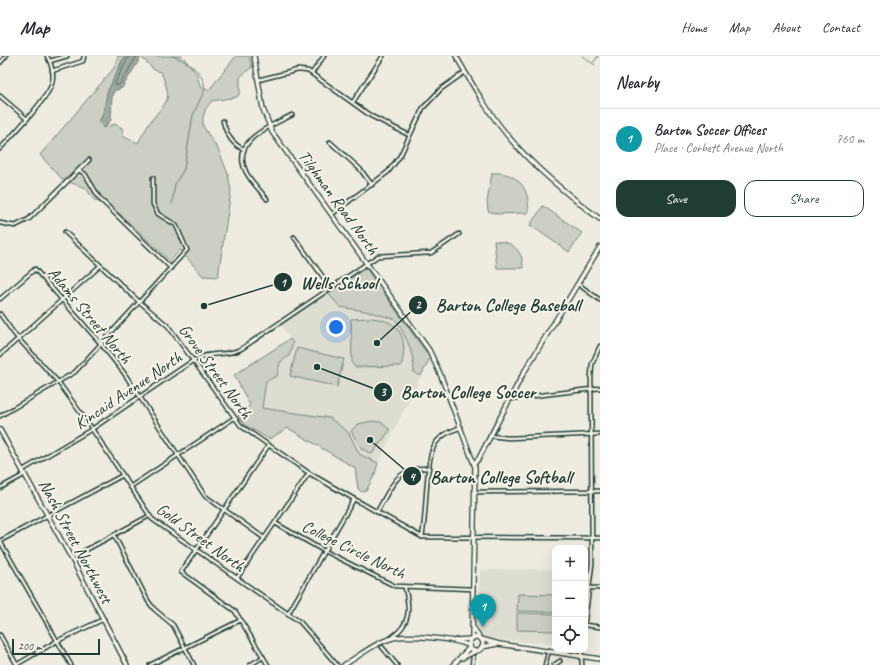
<!DOCTYPE html>
<meta charset="utf-8">
<style>
:root{--surface:#fff;--page:#f7f7f7;--text:#2b2b33;--muted:#7c7c81;--line:#e1e1e2;--accent:#1f3d34}
body{margin:0;font-family:Caveat,sans-serif;background:var(--page);color:var(--text)}
.controls{position:absolute;right:12px;bottom:12px;display:grid;overflow:hidden;border-radius:8px;box-shadow:0 4px 16px #0002}
.controls button{width:36px;height:36px;display:grid;place-items:center;padding:0;border:0;border-bottom:1px solid var(--line);background:var(--surface);color:var(--text);font:20px sans-serif}
.scale{position:absolute;left:12px;bottom:10px;width:88px;box-sizing:border-box;padding-left:4px;border:2px solid #1f3d34;border-top:0;font-size:11px;line-height:14px;white-space:nowrap;color:#1f3d34;-webkit-text-stroke:3px #f7f3e8;paint-order:stroke}
.you{position:absolute;left:336px;top:271px;width:14px;height:14px;margin:-10px;border:3px solid #fff;border-radius:50%;background:#1a73e8;box-shadow:0 0 0 6px #1a73e833}
.badge{display:grid;place-items:center;width:26px;height:26px;border-radius:50%;background:var(--accent);color:#fff;font-size:13px;font-weight:700}
.pin{position:absolute;translate:-50% -33px;filter:drop-shadow(0 1px 2px #0008)}
.pin::after{content:'';position:absolute;top:21px;width:14px;height:12px;background:inherit;clip-path:polygon(0 0,100% 0,50% 100%)}
.list{margin:0;padding:0;list-style:none}
h2{display:flex;justify-content:space-between;align-items:center;height:52px;margin:0;padding:0 16px;font-size:17px}
h2 small{font-size:13px;font-weight:400;color:var(--muted)}
.list li{display:grid;grid-template-columns:26px 1fr auto;gap:12px;align-items:center;box-sizing:border-box;height:60px;padding:0 16px;border-top:1px solid var(--line)}
.list b{display:block;font-size:15px;white-space:nowrap}
.list p{margin:0;font-size:13px;white-space:nowrap;color:var(--muted)}
.list em{font-size:13px;font-style:normal;color:var(--muted)}
.actions{display:flex;gap:8px;padding:12px 16px}
.actions a{flex:1;padding:9px 0;border:1px solid var(--accent);border-radius:12px;text-align:center;font-size:14px;color:var(--accent)}
.actions .main{background:var(--accent);color:#fff}
.icon{flex:none;width:22px;height:22px;fill:none;stroke:currentColor;stroke-width:2;stroke-linecap:round;stroke-linejoin:round}
.map{position:relative;flex:none;width:600px;height:609px;overflow:hidden}
header{display:flex;align-items:center;gap:24px;box-sizing:border-box;height:56px;padding:0 20px;background:var(--surface);border-bottom:1px solid var(--line)}
header strong{font-size:19px}
nav{display:flex;gap:22px;margin-inline-start:auto;font-size:14px}
main{display:flex}
aside{flex:1;background:var(--surface)}
.map>svg:first-child{display:block}
</style>
<header>
<strong>Map</strong>
<nav><a>Home</a><a>Map</a><a>About</a><a>Contact</a></nav>
</header>
<main>
<div class="map">
<svg width="600" height="609" viewBox="0 0 600 609">
<rect width="100%" height="100%" fill="#eeece1"/>
<filter id="ink" filterUnits="userSpaceOnUse"><feTurbulence type="fractalNoise" baseFrequency=".025" numOctaves="2"/><feDisplacementMap in="SourceGraphic" scale="8" xChannelSelector="R" yChannelSelector="G"/><feConvolveMatrix kernelMatrix="1 2 1 2 8 2 1 2 1" color-interpolation-filters="sRGB"/></filter>
<g filter="url(#ink)">
<g fill="#ddddd2">
<polygon points="328,237 341,251 365,255 395,263 430,302 378,407 359,398 349,377 262,352 266,325 277,320 280,306 289,300 293,287 281,269"/>
<polygon points="555,513 555,588 500,584 482,581 479,577 477,564 480,514"/>
</g>
<g fill="#cccfc4" stroke="#76867c">
<path d="M118 0H127L123 3 107 37 106 47 101 63 103 72 115 68 122 72 124 81 138 87C142 80 146 72 151 65 168 42 173 47 161 16L154 14 140 0H182L197 18 200 31 209 34 236 0H249L252 11 240 21V37L237 41 212 45 206 52 203 61V70L219 95 228 118 231 135 218 221 203 220 180 194 170 205 120 158 93 143 86 132 63 124 40 99 114 12Z"/>
<path d="M492 117C517 115 531 133 528 157L497 158 488 155 487 146Z"/>
<polygon points="543,150 582,177 569,196 530,169"/>
<path d="M494 185C512 185 523 194 523 212H497Z"/>
<path d="M366 212 430 302 421 320 414 316C414 296 406 280 395 263L365 255 340 251 328 237Z"/>
<path d="M371 262C400 264 409 282 401 310L355 311 352 308 351 263Z"/>
<polygon points="290,283 293,287 289,300 280,306 277,320 266,325 262,352 330,362 349,377 359,398 378,407 375,418 366,435 362,436 358,433 355,412 288,372 269,383 245,369 238,360 250,349 234,319"/>
<polygon points="297,292 344,303 337,331 290,320"/>
<polygon points="372,365 381,366 390,374 372,398 362,393 351,375 358,368"/>
<polygon points="518,538 555,539 555,556 517,555"/>
<polygon points="517,557 555,558 555,575 517,574"/>
</g>
<polygon fill="#9fa99f" stroke="#6c7e74" points="127,0 141,1 122,32 114,35 112,40 111,64 104,72 98,66 103,59 107,37 123,3"/>
<g fill="none" stroke-linecap="round" stroke-linejoin="round">
<polyline stroke="#52685f" stroke-width="1" points="129,0 115,27 116,30 120,28 137,0"/>
<g stroke="#6c7e74" stroke-width="1">
<polyline points="582,0 595,9"/>
<polyline points="594,6 598,0"/>
<path d="M172 148 175 128 184 113 193 59 205 33C203 15 188 5 172 0"/>
</g>
<defs>
<g id="street">
<polyline points="50,5 67,0"/>
<polyline points="0,7 6,0"/>
<polyline points="52,15 83,5 84,0"/>
<polyline points="312,17 324,0"/>
<polyline points="258,24 298,14 308,15 371,60 409,79"/>
<polyline points="0,40 27,63"/>
<polyline points="353,46 383,0"/>
<path d="M223 65C226 77 232 89 244 93"/>
<polyline points="330,86 360,113 372,129"/>
<path d="M0 93C13 78 44 47 51 30 55 20 52 8 47 0"/>
<polyline points="79,114 85,118 100,143 171,212"/>
<path d="M267 143C260 134 251 126 246 116 230 84 271 70 292 59"/>
<polyline points="332,158 388,116 400,100 423,52 441,33 465,16"/>
<polyline points="0,167 15,170 29,163 89,104"/>
<polyline points="65,176 135,242 168,270 241,370 309,417 354,443 422,481 600,482"/>
<polyline points="294,181 331,232"/>
<polyline points="578,228 600,244"/>
<polyline points="0,243 35,213 101,288 124,317 205,440 264,482"/>
<polyline points="0,258 15,279 59,327 88,367 152,463 300,566 337,609"/>
<polyline points="0,299 100,210"/>
<polyline points="509,343 600,332"/>
<polyline points="0,360 75,316 187,194 176,169 158,158 153,148 153,122"/>
<polyline points="490,380 509,382 600,378"/>
<polyline points="268,390 181,516 235,555 268,609"/>
<polyline points="130,431 234,362"/>
<path d="M0 432 22 420 23 414 92 373 194 304C209 295 226 301 241 293L378 200 431 197 459 178"/>
<polyline points="476,436 600,435"/>
<path d="M377 456C392 430 395 411 430 412"/>
<polyline points="275,467 324,495 395,530 473,533"/>
<polyline points="114,479 148,545 154,553 173,569 194,609"/>
<path d="M422 481C427 458 425 404 435 388 441 379 451 375 461 371"/>
<polyline points="0,485 71,609"/>
<polyline points="0,485 123,419"/>
<polyline points="71,502 149,460"/>
<polyline points="237,522 309,417"/>
<polyline points="589,532 600,532"/>
<polyline points="288,558 354,443"/>
<polyline points="585,564 592,508 591,321 592,308 600,290"/>
<polyline points="585,569 600,571"/>
<polyline points="0,579 17,609"/>
<path d="M392 581C411 568 410 552 405 532"/>
<polyline points="382,591 397,609"/>
<polyline points="581,594 582,609"/>
<polyline points="16,609 57,585 104,563"/>
<polyline points="150,609 241,564"/>
<polyline points="250,609 263,601"/>
<polyline points="472,609 473,601"/>
<polyline points="545,609 549,594"/>
<polyline points="554,609 560,605"/>
</g>
<g id="secondary">
<polyline points="254,0 263,53 272,76 429,294 441,320 475,411 472,583"/>
<path d="M456 0C473 30 490 60 513 86 539 116 569 140 600 163"/>
<polyline points="0,374 74,507 127,609"/>
<polyline points="474,408 479,402 523,318 600,191"/>
<polyline points="473,571 480,582"/>
<circle cx="476" cy="588" r="7"/>
<polyline points="481,583 499,588 600,603"/>
<polyline points="456,584 471,583"/>
<polyline points="482,591 497,588"/>
<polyline points="462,602 476,595"/>
<path d="M344 609C359 600 376 586 393 582 407 578 457 583 470 590"/>
<polyline points="453,609 470,591"/>
</g>
</defs>
<use href="#street" stroke="#1f3d34" stroke-width="5.5"/>
<use href="#secondary" stroke="#1f3d34" stroke-width="6"/>
<use href="#street" stroke="#f7f3e8" stroke-width="2.5"/>
<use href="#secondary" stroke="#f7f3e8" stroke-width="3.5"/>
</g>
</g>
<g text-anchor="middle" stroke-width="4" stroke-linejoin="round" paint-order="stroke">
<g font-size="17" fill="#1f3d34" stroke="#f7f3e8">
<text transform="translate(339 146) rotate(54)" y="6">Tilghman Road North</text>
<text transform="translate(90 259) rotate(50)" y="6">Adams Street North</text>
<text transform="translate(216 315) rotate(54)" y="6">Grove Street North</text>
<text transform="translate(128 334) rotate(-34)" y="6">Kincaid Avenue North</text>
<text transform="translate(201 481) rotate(36)" y="6">Gold Street North</text>
<text transform="translate(76 485) rotate(62)" y="6">Nash Street Northwest</text>
<text transform="translate(354 493) rotate(26)" y="6">College Circle North</text>
</g>
</g>
<path fill="none" stroke="#1f3d34" stroke-width="1.5" d="M204 250L283 226M377 287L418 249M317 311L383 336M370 384L412 420"/>
<g fill="#1f3d34" stroke="#f7f3e8" stroke-width="1.5">
<circle cx="204" cy="250" r="4"/>
<circle cx="377" cy="287" r="4"/>
<circle cx="317" cy="311" r="4"/>
<circle cx="370" cy="384" r="4"/>
<circle cx="283" cy="226" r="10"/>
<circle cx="418" cy="249" r="10"/>
<circle cx="383" cy="336" r="10"/>
<circle cx="412" cy="420" r="10"/>
</g>
<g font-size="12" text-anchor="middle" font-weight="bold" fill="#fff">
<text x="283" y="231">1</text>
<text x="418" y="253">2</text>
<text x="383" y="340">3</text>
<text x="412" y="425">4</text>
</g>
<g font-size="18" text-anchor="middle" font-weight="bold" fill="#1f3d34" stroke="#f7f3e8" stroke-width="4" stroke-linejoin="round" paint-order="stroke">
<text x="339" y="233">Wells School</text>
<text x="508" y="255">Barton College Baseball</text>
<text x="468" y="342">Barton College Soccer</text>
<text x="501" y="427">Barton College Softball</text>
</g>
</svg>
<div class="controls">
<button>+</button>
<button>−</button>
<button><svg class="icon" aria-label="locate" viewBox="0 0 24 24"><circle cx="12" cy="12" r="6"/><path d="M12 2v4M12 18v4M2 12h4M18 12h4"/></svg></button>
</div>
<div class="scale">200 m</div>
<div class="you"></div>
<div class="pin badge" style="left:483px;top:571px;background:#0f9aa8">1</div>
</div>
<aside>
<h2>Nearby<small></small></h2>
<ul class="list">
<li><span class="badge" style="background:#0f9aa8">1</span><div><b>Barton Soccer Offices</b><p>Place · Corbett Avenue North</p></div><em>760 m</em></li>
</ul>
<div class="actions"><a class="main">Save</a><a>Share</a></div>
</aside>
</main>
